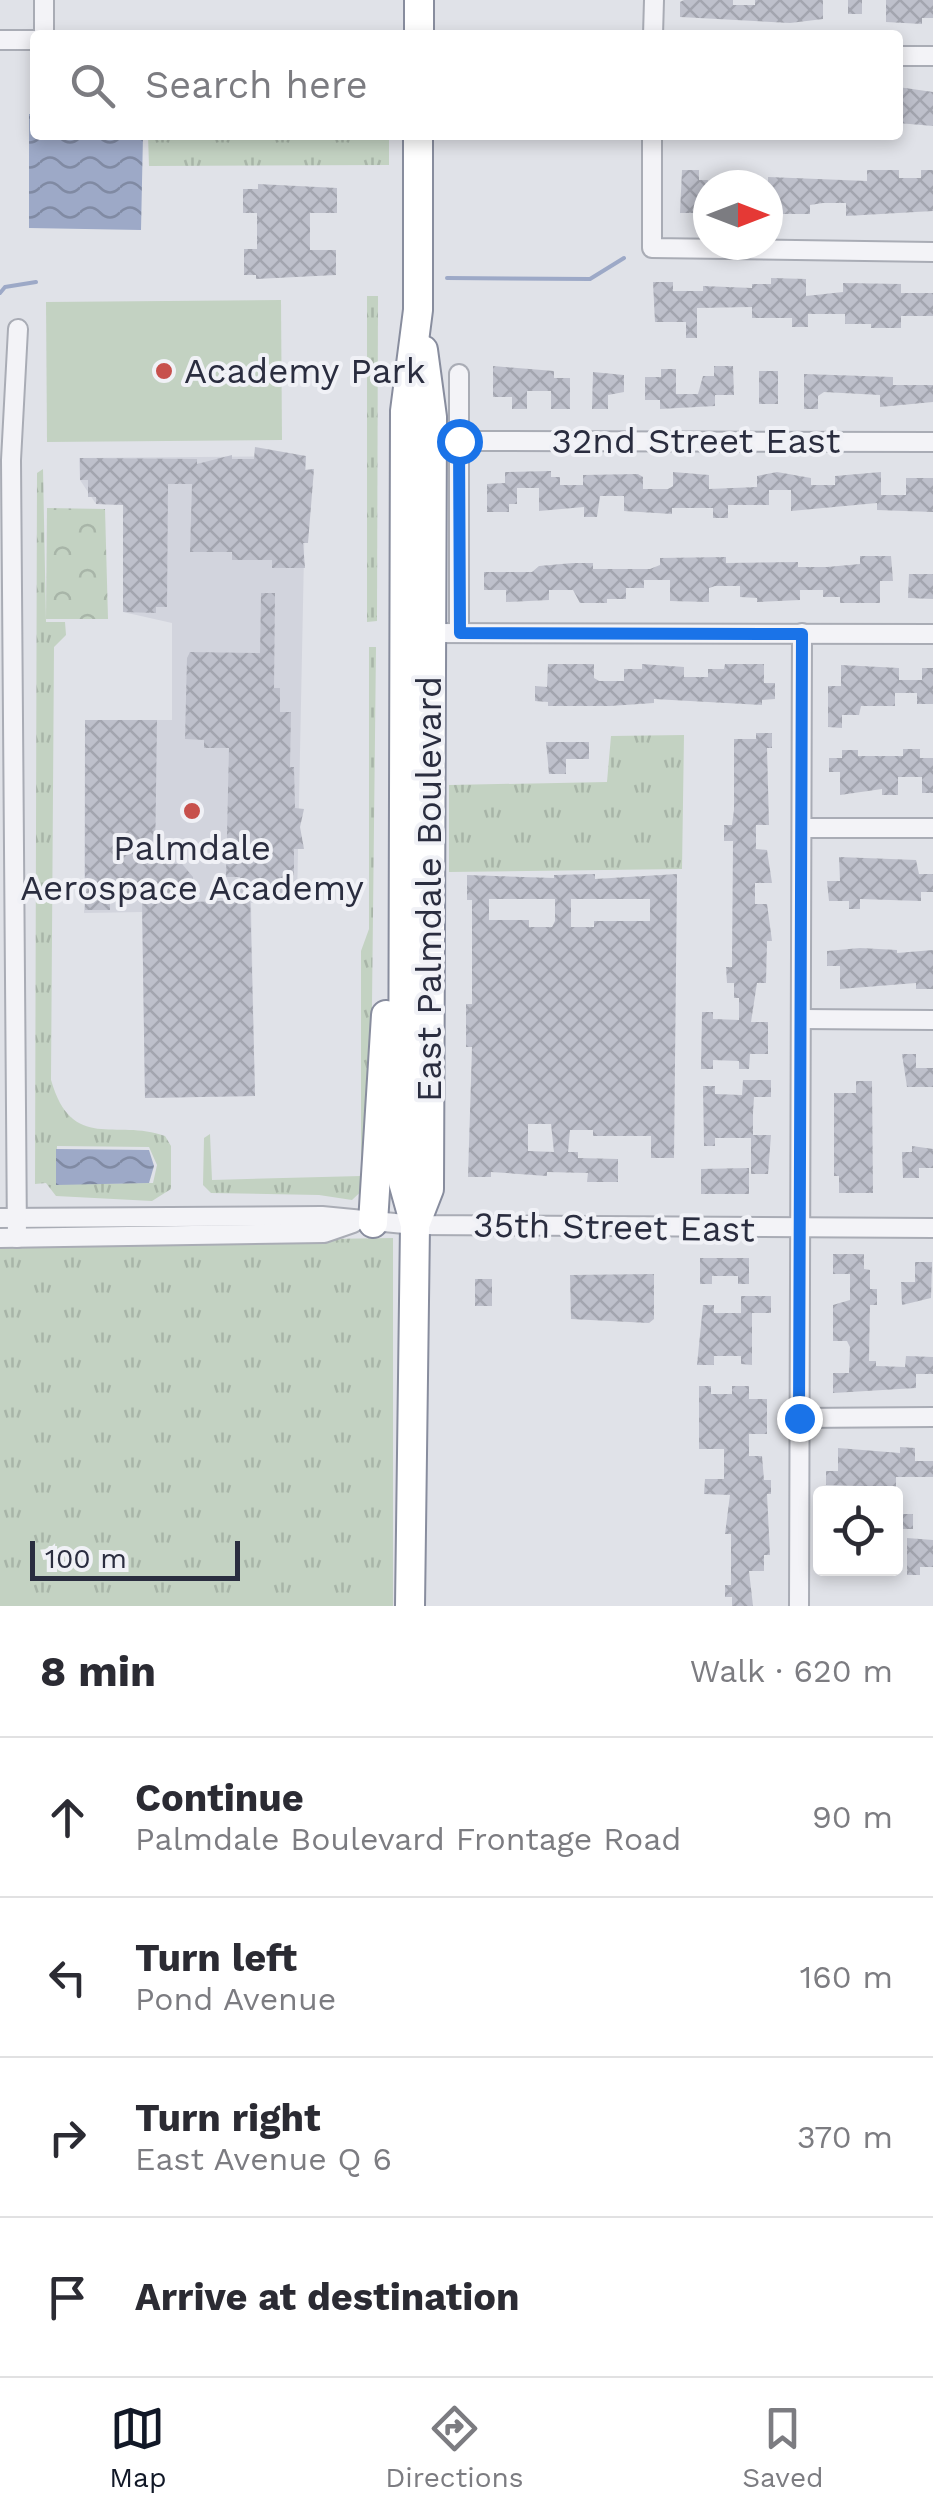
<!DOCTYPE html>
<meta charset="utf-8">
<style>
:root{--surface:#fff;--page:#f7f7f7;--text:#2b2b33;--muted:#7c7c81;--line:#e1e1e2;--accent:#111827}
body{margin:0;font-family:"Work Sans",sans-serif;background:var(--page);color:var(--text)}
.controls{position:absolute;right:30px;bottom:30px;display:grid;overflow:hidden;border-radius:10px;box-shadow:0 5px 15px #0003}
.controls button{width:90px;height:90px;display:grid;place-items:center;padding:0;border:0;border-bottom:2px solid var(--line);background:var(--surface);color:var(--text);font:50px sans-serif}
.compass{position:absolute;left:693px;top:170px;width:90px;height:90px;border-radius:50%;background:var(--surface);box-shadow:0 5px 15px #0003;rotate:90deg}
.scale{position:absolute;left:30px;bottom:25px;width:210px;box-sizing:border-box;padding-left:10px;border:5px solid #2a2d3f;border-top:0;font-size:28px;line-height:35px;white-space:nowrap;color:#2a2d3f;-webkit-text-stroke:8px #f0f1f6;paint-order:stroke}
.stop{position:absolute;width:30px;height:30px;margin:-22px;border:8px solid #1a73e8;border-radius:50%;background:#fff}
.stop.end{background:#1a73e8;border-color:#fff;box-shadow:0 2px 10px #0008}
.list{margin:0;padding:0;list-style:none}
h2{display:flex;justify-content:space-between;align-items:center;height:130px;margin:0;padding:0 40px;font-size:42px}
h2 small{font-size:32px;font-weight:400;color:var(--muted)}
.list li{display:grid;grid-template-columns:65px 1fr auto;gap:30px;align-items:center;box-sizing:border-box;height:160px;padding:0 40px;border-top:2px solid var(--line)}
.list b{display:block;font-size:38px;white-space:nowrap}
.list p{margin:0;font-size:32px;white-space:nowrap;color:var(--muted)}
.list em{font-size:32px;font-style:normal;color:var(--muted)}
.icon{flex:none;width:55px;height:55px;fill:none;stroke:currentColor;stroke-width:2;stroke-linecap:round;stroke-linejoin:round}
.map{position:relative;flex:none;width:933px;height:1606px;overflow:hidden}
.search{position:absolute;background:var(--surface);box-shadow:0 5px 15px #0003;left:30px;right:30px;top:30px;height:110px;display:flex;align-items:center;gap:25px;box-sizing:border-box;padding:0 35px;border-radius:10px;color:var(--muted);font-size:38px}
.sheet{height:770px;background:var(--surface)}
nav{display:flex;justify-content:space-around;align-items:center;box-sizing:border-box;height:140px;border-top:2px solid var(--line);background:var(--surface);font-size:28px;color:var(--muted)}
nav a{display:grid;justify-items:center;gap:5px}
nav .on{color:var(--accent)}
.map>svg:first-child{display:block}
</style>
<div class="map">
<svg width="933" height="1606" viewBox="0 0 933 1606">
<defs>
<pattern id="grass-tufts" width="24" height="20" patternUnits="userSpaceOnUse" patternTransform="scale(2.5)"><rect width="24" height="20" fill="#c3d2c2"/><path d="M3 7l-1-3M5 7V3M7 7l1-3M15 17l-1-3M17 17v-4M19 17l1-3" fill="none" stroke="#a8b5a8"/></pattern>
<pattern id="park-crowns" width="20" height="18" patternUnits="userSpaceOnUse" patternTransform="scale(2.5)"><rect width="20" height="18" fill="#c3d2c2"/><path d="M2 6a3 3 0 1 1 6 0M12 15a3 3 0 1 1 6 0" fill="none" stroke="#a8b5a8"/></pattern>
<pattern id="water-waves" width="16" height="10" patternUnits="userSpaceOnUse" patternTransform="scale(2.5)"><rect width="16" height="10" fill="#9da9c7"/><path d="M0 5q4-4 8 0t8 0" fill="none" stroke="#808aa3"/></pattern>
<pattern id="building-cross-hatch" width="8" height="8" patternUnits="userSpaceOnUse" patternTransform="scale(2.5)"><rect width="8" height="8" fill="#bec0cb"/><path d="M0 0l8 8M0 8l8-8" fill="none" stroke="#a3a5af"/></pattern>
</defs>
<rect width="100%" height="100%" fill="#e0e2e8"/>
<polygon fill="#d2d4dd" points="306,456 297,901 251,903 255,1096 145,1098 142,912 84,913 85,720 172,720 172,623 123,612 123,505 96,504 80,480 79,458"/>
<g fill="url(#grass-tufts)" fill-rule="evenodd">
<polygon points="148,135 389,135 389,165 149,166"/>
<polygon points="367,296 378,296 377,621 367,622"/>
<path d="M43 469 46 622H65L66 635 54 647 51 1080C72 1153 116 1118 165 1136L171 1146V1189L152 1201 56 1196 46 1183 35 1184 37 473ZM57 1146 149 1147 157 1165 153 1183 56 1184Z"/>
<polygon points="369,647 376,647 370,1183 352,1200 319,1195 211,1193 203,1185 204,1138 210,1134 212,1180 361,1176 361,951 369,929"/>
<polygon points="684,735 682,869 449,872 449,785 607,782 611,736"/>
<polygon points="393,1238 393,1606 0,1606 0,1244"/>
</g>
<polygon fill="url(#park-crowns)" points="47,508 105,509 108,619 46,619"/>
<polygon fill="#c3d2c2" points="281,300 282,440 47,442 46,302"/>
<g fill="url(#water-waves)">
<polygon points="29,114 35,114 35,135 143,135 141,230 29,228"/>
<polygon points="56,1149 149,1150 154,1166 149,1183 56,1185"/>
</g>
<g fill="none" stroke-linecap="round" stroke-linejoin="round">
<g stroke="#9da9c7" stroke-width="4">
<polyline points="447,278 590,279 624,258"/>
<polyline points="0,293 5,287 36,282"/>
</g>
</g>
<g fill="url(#building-cross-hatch)" fill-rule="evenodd">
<polygon points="684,0 733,0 733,5 755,5 755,0 823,0 823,19 790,23 680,17 680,2"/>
<rect x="848" y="0" width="14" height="14"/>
<polygon points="886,0 933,0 933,18 922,18 922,24 886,22"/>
<polygon points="898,87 933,92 933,126 898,123"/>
<polygon points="682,170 699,170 699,180 708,180 703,213 680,213"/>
<polygon points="867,170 899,170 899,178 921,178 921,170 933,170 933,211 846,216 846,203 823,203 810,205 810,214 768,214 768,177 867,181"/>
<polygon points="258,184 337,188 337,213 310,213 310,250 336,250 336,275 256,279 256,275 244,275 244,249 257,249 257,213 243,213 243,189 258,189"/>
<polygon points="771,278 806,279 806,296 843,292 843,283 901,284 901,293 933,293 933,316 901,316 901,328 871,328 871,324 845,324 845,314 808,314 808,327 792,327 792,318 752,318 752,307 697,308 697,338 686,338 686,322 655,322 653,282 673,282 673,291 703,291 703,286 752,288 752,284 771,284"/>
<polygon points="493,366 554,371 554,378 570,378 570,409 551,409 551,391 527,391 527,409 512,409 512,397 493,397"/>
<polygon points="714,366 733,366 734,395 715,395 715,406 660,409 660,400 645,400 645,377 661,377 661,369 676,369 676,394 698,394 703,376 714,376"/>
<rect x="759" y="371" width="19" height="33"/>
<polygon points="593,372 624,375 624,392 608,395 608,409 592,409"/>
<polygon points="804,374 893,377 893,385 933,385 933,402 880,407 880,395 824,392 818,396 818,409 804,409"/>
<polygon points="255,447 306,456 305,470 314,469 308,543 303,543 305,568 272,568 272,560 232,560 232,552 190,552 192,484 168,484 167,607 156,607 156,613 123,612 123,505 96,504 96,497 88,497 88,480 80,480 80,458 197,459 197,464 232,455 232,459 254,459"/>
<polygon points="551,471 551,477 560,477 560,485 583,485 583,475 638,474 643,477 643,489 668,489 673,486 673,472 709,475 709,489 757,487 757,476 777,472 811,478 811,485 835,485 835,476 881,472 881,495 906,495 906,478 933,478 933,512 877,510 877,503 791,511 791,490 769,490 769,505 728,505 728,518 713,518 713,508 672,508 672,514 624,511 624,496 600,496 597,517 584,517 584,507 539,511 539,488 517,488 517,504 509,504 509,512 487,512 487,484 505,483 505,472"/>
<polygon points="860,556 891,556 893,581 880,581 880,603 840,603 840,597 823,597 823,590 800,590 800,600 757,602 757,598 740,597 740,586 715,586 709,588 709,602 670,601 670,580 644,580 644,588 626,588 626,599 607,599 607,603 580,603 573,590 549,590 549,600 506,602 506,590 484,590 484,572 532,572 539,566 573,563 593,563 593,569 650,569 660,565 660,558 726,557 726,563 798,562 798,567 827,567 860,564"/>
<polygon points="909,574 933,574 933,599 908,598"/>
<polygon points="261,593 275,593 274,688 280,688 280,712 291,712 290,767 294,767 295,808 304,809 300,827 304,849 294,849 294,894 250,892 255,1096 145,1098 142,897 110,897 110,910 85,910 85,720 157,720 155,863 182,864 193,877 193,902 240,900 240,877 226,877 229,748 204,748 204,740 185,739 187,658 190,652 260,653"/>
<polygon points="548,664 594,664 594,678 599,681 624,681 624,669 642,669 642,664 684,667 684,677 708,677 708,669 724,669 725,664 764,664 764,683 775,683 775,699 762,700 762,705 654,699 654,703 610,706 548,706 548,702 535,701 535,686 547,687"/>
<polygon points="841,665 899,668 899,680 922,680 922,668 933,668 933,704 917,704 917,693 895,693 895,706 861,706 859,715 842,715 842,728 828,727 828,686 841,686"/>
<polygon points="756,733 772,733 772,748 767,748 769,825 756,825 756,849 767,850 772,883 755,883 755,904 767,904 772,941 767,941 766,983 757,983 751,1022 768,1022 768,1054 750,1054 749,1069 739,1069 739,1061 713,1060 713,1069 701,1069 702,1012 713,1012 713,1019 739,1020 739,998 734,998 734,983 727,983 726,967 732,967 733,841 724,841 724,825 732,825 734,810 734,739 756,739"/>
<polygon points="546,742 589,742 589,759 566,759 566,774 549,774"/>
<polygon points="903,749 920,749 920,758 933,758 933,793 922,793 922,777 898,777 898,795 882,795 882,789 840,795 840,772 829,772 829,758 842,758 842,750 858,750 858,756 903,756"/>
<polygon points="839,857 916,860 919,874 933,874 933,892 921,892 921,901 860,899 860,909 849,909 849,901 829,901 827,881 840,881"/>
<path d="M595 874V879L677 874 674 1158H651V1136H593V1130H570L568 1152H578V1158L618 1159V1182H587L588 1173 547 1172V1176L491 1172V1177H468L472 1047H466V1004H472V900H467V875L554 878V875ZM489 899H555V921L552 927H529V920H489ZM571 899H650V921H594V927H571ZM528 1124H551L554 1152 528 1151Z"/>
<polygon points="860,948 897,950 897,953 933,950 933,989 916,989 916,983 840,989 840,966 827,966 827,951"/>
<polygon points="902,1054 916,1054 916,1068 933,1068 933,1087 907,1087"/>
<polygon points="743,1080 771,1080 771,1097 754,1097 753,1113 753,1135 771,1135 768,1174 751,1174 751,1138 715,1138 715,1146 704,1146 703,1086 715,1086 715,1094 742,1095"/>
<polygon points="856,1081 872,1081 873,1193 839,1193 839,1176 834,1176 834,1093 856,1093"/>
<polygon points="912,1146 933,1149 933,1168 919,1168 919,1178 903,1178 902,1152 912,1152"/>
<polygon points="749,1168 749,1194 701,1194 701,1169"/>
<polygon points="833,1254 864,1254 864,1269 870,1270 870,1289 877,1289 877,1305 870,1305 869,1361 876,1361 876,1366 905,1367 906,1356 933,1357 933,1374 916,1374 916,1388 833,1393 833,1373 849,1373 850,1347 847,1341 833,1341 833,1305 850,1300 850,1274 833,1274"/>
<polygon points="700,1258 749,1258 749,1284 738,1284 738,1276 712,1276 712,1284 700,1284"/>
<polygon points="915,1262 932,1262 931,1298 902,1305 901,1282 915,1282"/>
<polygon points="654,1274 654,1319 649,1323 571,1319 570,1275"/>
<rect x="475" y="1279" width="17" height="27"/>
<polygon points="741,1296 771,1296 771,1313 752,1313 752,1365 741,1364 741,1356 714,1356 714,1365 697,1365 703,1305 714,1305 714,1313 741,1313"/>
<polygon points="699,1386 711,1386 711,1394 732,1394 732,1386 749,1386 749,1399 767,1399 767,1434 749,1434 749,1456 762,1456 764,1480 771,1480 771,1494 767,1494 770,1555 764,1555 764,1571 749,1571 753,1606 732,1606 732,1597 725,1597 725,1585 731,1585 731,1534 725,1534 730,1495 704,1494 705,1479 724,1479 724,1449 699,1449"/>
<polygon points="900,1447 915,1448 915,1461 933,1461 933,1477 896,1477 896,1487 826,1485 826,1471 838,1471 838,1448 900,1453"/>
<rect x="899" y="1514" width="14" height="15"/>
<polygon points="907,1538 933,1540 933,1567 920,1567 920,1575 907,1575"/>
</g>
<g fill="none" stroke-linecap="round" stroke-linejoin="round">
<defs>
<g id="minor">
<polyline points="44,35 44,0"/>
<polyline points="653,35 654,0"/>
<polyline points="0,40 35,40"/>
<polyline points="898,56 933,56"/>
<polyline points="652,135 652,248 933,252"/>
<polyline points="459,374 459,633"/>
<polyline points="459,441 933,442"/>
<polyline points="430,633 933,634"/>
<polyline points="802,828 933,828"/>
<polyline points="803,1019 933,1020"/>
<polyline points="0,1218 322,1216 415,1225 933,1228"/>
<polyline points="0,1238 324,1233 353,1223"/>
<polyline points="17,1238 11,460 18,329"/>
<polyline points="799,1418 933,1417"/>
<polyline points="799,1606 802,633"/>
</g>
<g id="highway">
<polyline points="419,35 419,0"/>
<polyline points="373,1223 386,1015"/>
<polyline points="415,1225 429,1189 432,417 423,350"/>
<polyline points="410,1606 415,1225 403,1182 405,411 418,310 418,135"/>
</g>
</defs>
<use href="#minor" stroke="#a9acb5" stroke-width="22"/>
<use href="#highway" stroke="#888d9e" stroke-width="32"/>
<use href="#minor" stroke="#f3f3f7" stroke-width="18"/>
<use href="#highway" stroke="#fff" stroke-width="28"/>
</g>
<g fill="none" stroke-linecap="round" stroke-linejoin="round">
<polyline stroke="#1a73e8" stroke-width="12" points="459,441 460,633 802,634 799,1418"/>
</g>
<g fill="#c7504c" stroke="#f0f1f6" stroke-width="4">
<circle cx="164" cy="371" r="10"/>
<circle cx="192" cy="811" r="10"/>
</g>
<g text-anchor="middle" stroke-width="8" stroke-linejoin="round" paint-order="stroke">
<g font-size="35" fill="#2a2d3f" stroke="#f0f1f6" text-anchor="start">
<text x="184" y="383">Academy Park</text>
<text x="192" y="860" text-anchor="middle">Palmdale<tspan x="192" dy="40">Aerospace Academy</tspan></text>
</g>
<g font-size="35" fill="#2a2d3f" stroke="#f0f1f6">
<text x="696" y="453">32nd Street East</text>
<text transform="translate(429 889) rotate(-90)" y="12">East Palmdale Boulevard</text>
<text transform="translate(614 1227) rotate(1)" y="12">35th Street East</text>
</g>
</g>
</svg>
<div class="controls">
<button><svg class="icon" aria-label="locate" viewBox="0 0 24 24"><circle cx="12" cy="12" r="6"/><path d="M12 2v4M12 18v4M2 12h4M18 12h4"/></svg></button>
</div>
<svg class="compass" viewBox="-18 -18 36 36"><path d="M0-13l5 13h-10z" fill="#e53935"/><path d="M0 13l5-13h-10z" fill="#7c7c81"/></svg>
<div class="scale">100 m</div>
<div class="stop" style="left:459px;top:441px"></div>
<div class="stop end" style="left:799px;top:1418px"></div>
<div class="search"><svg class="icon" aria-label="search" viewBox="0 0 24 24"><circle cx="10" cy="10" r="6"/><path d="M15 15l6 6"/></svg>Search here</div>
</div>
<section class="sheet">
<h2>8 min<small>Walk · 620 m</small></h2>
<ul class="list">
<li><svg class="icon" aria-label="ahead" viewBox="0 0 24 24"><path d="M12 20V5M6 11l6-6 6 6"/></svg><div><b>Continue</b><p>Palmdale Boulevard Frontage Road</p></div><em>90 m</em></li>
<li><svg class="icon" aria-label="left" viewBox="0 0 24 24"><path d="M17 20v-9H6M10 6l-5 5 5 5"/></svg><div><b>Turn left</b><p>Pond Avenue</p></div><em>160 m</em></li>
<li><svg class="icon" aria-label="right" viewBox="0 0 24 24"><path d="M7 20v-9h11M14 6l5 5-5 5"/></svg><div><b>Turn right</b><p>East Avenue Q 6</p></div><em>370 m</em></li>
<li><svg class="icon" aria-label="arrive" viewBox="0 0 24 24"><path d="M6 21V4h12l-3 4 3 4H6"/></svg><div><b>Arrive at destination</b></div></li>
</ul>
</section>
<nav>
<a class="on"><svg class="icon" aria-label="map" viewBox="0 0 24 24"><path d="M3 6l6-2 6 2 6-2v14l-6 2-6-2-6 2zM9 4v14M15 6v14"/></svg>Map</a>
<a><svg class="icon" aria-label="directions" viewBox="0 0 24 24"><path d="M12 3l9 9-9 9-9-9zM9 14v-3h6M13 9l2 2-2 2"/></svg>Directions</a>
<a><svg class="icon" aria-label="saved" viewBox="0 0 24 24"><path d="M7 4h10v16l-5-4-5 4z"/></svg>Saved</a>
</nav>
